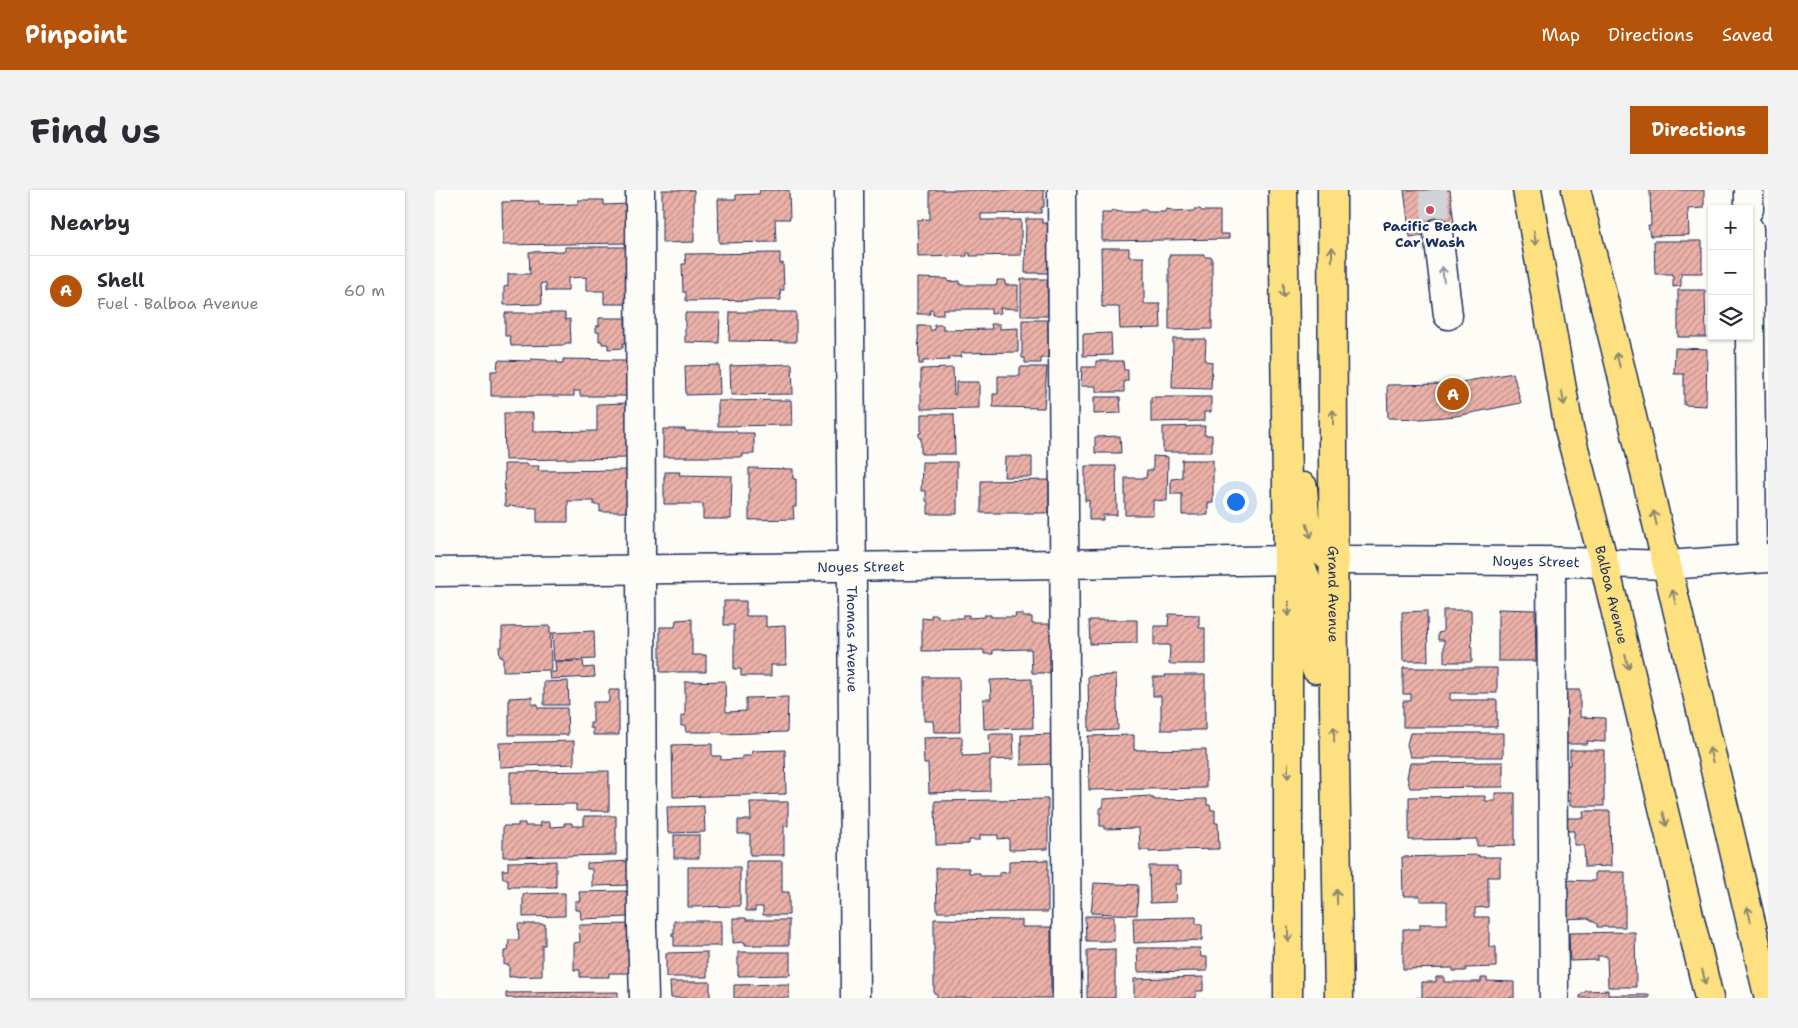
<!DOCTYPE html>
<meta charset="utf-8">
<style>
:root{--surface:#fff;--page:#f2f2f3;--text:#2b2b33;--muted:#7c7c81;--line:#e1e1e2;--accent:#b45309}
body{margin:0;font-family:"Shantell Sans",sans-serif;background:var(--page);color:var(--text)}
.controls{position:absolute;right:15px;top:15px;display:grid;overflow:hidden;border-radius:0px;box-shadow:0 1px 4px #0004}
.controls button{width:45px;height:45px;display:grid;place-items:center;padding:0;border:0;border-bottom:1px solid var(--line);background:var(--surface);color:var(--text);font:25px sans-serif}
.you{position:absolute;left:800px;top:311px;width:18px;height:18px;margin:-12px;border:4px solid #fff;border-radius:50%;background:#1a73e8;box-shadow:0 0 0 8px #1a73e833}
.badge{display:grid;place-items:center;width:32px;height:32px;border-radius:50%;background:var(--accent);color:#fff;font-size:16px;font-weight:700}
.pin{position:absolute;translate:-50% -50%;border:2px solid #fff;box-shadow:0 1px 5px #0006}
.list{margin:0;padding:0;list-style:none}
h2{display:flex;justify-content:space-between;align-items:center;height:65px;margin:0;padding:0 20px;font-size:21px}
h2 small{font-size:16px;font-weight:400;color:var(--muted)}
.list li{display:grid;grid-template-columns:32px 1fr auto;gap:15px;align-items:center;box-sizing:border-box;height:70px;padding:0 20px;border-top:1px solid var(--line)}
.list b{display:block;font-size:19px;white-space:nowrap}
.list p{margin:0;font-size:16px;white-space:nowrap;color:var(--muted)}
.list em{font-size:16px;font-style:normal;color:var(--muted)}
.icon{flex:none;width:28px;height:28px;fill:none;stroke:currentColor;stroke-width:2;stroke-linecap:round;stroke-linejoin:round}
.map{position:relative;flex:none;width:1333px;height:808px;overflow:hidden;border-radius:0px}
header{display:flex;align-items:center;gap:30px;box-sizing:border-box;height:70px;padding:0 25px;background:var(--accent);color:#fff}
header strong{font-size:24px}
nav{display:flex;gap:28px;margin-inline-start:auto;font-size:18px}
.intro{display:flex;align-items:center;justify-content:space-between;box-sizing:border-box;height:120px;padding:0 30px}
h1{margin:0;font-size:35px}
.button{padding:12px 22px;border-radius:0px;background:var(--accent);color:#fff;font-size:18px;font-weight:700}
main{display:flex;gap:30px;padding:0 30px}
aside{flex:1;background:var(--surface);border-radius:0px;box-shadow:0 1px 4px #0004}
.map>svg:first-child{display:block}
</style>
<header>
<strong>Pinpoint</strong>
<nav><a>Map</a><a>Directions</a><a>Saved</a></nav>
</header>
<div class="intro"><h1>Find us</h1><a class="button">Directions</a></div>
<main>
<aside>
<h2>Nearby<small></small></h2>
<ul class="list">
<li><span class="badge">A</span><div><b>Shell</b><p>Fuel · Balboa Avenue</p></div><em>60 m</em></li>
</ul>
</aside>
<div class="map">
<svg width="1333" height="808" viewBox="0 0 1333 808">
<defs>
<pattern id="building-hatch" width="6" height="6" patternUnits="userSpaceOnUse" patternTransform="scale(1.25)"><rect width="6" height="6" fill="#ecb1a8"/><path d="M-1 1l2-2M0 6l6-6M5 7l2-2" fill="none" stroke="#be908c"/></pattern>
</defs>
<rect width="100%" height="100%" fill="#fdfcf7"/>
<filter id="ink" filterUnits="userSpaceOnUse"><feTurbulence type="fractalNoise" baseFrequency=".02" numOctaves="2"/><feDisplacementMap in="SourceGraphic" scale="10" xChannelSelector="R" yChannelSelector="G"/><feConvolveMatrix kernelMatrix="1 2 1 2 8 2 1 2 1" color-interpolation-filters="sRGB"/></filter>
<g filter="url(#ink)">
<g fill="url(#building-hatch)" stroke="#1b2f5e">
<polygon points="227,0 259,0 259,52 227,53"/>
<polygon points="325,0 354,0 355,29 340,29 341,52 284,53 283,9 301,9 301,5 324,4"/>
<polygon points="495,0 609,0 609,17 606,18 606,23 546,24 546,30 586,30 586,65 535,66 535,63 532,63 532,66 483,67 482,30 495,29"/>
<polygon points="969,0 1015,0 1020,41 975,47"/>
<polygon points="1213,0 1269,0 1269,18 1253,19 1254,45 1215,46 1213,35 1216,35 1215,0"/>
<polygon points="143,10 169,10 169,15 193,14 193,53 68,55 67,12 104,11 104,15 143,14"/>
<polygon points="731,19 737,20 738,22 758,21 760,19 765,19 767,21 785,21 785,44 794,44 794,49 667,51 667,23 676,23 677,20 685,22 703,22 705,20 711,20 713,22 730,22"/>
<polygon points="591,29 607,29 607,33 617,33 616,83 590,83"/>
<polygon points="1219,51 1267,51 1267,83 1246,83 1246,96 1238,97 1238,84 1220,84"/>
<polygon points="130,57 192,57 194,114 169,114 169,101 151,101 151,87 133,88 133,101 111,101 111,93 106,93 107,114 69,115 69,97 73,96 73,84 95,84 94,62 130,61"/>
<polygon points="666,58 694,58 694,67 709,67 709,114 725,114 726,138 685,139 684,117 667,117"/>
<polygon points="345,63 345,74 348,73 349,100 345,100 346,110 251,111 251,102 248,102 247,74 251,74 250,64"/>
<polygon points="734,65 769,65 769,67 777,67 777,139 734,140"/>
<polygon points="482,88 513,89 513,92 525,91 525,95 562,95 562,90 570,90 570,95 583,95 583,119 565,118 566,123 556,124 556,119 508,119 508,125 498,125 498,120 495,120 495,124 482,124"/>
<polygon points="586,89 612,89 613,126 586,126"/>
<polygon points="1243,100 1270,100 1271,147 1243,147"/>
<polygon points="295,122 361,122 361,152 294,151"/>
<polygon points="70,123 130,123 130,130 135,129 136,153 130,153 130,155 76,156 75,146 70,146"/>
<polygon points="250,123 285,123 284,153 250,152"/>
<polygon points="164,128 190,128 191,153 188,153 188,158 173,159 173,154 167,154 167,151 164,151 164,142 161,142 161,136 164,136"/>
<polygon points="587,130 613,130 613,168 606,168 606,173 590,173 590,168 587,168"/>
<polygon points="556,134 565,134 565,139 583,138 583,162 526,163 526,167 514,167 514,170 488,171 488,174 484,174 483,136 495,136 495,140 500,140 499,135 508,135 508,140 557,139"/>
<polygon points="676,143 677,165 648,166 648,144"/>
<polygon points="738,149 771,149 770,171 777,172 776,199 737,198"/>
<polygon points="1240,158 1272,159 1271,216 1249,215 1249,184 1239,184"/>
<polygon points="96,169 112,170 113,171 122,171 122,173 128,173 128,169 185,170 185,171 191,171 191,181 193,181 198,206 145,206 145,201 139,201 139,206 56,206 56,181 62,181 63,170 96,171"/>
<polygon points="661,171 688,171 689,180 693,180 693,191 689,191 689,202 661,202 661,196 646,196 647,177 661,177"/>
<polygon points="357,174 358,204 296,205 295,176"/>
<polygon points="284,175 285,204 251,205 250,176"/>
<polygon points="585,177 612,177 609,218 558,217 558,204 563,204 563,186 585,186"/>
<polygon points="518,178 519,205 521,204 521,192 544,192 544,218 486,219 486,179"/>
<polygon points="1078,183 1086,213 1021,226 986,229 953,228 952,195 1015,194"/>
<polygon points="659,207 685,207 686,223 659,224"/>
<polygon points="716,207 776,207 776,222 769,222 769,231 716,232"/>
<polygon points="356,210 357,235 283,236 283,211"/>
<polygon points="193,213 194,268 70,270 69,223 98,223 98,242 162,241 162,214"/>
<polygon points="486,224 519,224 520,264 486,264 486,248 484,248 484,243 486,243"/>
<polygon points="770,236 769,245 777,245 777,262 728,262 728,237"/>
<polygon points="228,239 250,239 250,241 301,241 302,243 319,243 319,264 308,264 308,267 228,267"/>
<polygon points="685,246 686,263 660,263 660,247"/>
<polygon points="718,266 733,267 732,311 718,310 718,325 690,325 690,288 711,288 712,280 718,280"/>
<polygon points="570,267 597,267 597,287 569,287"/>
<polygon points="747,270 778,270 778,313 773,313 773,325 747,325 747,304 736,304 736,289 747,288"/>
<polygon points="487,272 522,272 522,324 493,324 493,312 491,311 491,301 486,301"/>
<polygon points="69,274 92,274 92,276 104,276 103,281 197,280 197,322 165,322 165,315 159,315 159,311 133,311 133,332 102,332 102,318 70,316"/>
<polygon points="650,276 681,276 682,325 668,325 668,330 654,330 654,310 650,311"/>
<polygon points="314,278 358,279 358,289 361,289 361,317 358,317 359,329 314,330"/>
<polygon points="230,282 245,282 244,285 297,286 296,329 268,329 268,314 229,314 229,286 230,286"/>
<polygon points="614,290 614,323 546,323 546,291"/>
<polygon points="289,411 311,411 311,426 331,426 331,437 350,436 351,475 336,475 336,486 306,486 306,479 299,479 299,435 289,435"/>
<polygon points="1063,419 1100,420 1101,471 1063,471"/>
<polygon points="1008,420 1036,420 1037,472 1009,472 1009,450 1003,450 1003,443 1008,442"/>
<polygon points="992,421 993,471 968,471 967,422"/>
<polygon points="580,424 588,424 588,427 597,427 597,434 621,434 623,483 597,483 596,459 558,460 558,464 549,464 549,460 487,461 487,428 496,429 496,425 503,425 503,428 528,428 528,425 534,425 534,428 549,427 549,425 556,425 556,427 581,427"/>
<polygon points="734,424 764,425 764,438 770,438 770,474 734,474 735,455 719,455 719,436 733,436"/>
<polygon points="257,429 257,465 271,465 271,482 225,482 225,437 240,437 241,430"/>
<polygon points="654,430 702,430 702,453 655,454"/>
<polygon points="115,436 116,480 68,481 68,467 65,467 64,457 67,457 67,437"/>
<polygon points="159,441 160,469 119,471 117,443"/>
<polygon points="148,471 149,478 159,477 160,487 115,489 114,482 121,482 120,472"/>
<polygon points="968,478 1062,478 1062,503 1015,503 1015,510 1062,510 1062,537 968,537 968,511 976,511 976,504 968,504"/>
<polygon points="681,485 683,540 654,541 653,486"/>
<polygon points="730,485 770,485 770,540 726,540 726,506 718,506 718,487 731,487"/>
<polygon points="489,487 524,487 525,542 499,542 498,531 489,531"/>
<polygon points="597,489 598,538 549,539 548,509 556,509 555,490"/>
<polygon points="133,491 134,515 109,515 109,492"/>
<polygon points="290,491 291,522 311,521 311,508 353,507 352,542 288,544 288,542 251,542 250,536 246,536 246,526 250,526 250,492"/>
<polygon points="174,500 184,500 184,545 158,545 158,538 155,538 155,533 158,533 158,512 174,512"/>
<polygon points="1126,500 1145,500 1145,527 1170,528 1170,552 1152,551 1153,554 1126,554"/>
<polygon points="97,507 97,514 103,514 103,518 132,518 133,545 74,545 74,508"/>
<polygon points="975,543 1068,543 1068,567 975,567 972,554"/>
<polygon points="554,544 578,544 579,569 555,570 555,601 494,603 493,574 489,574 488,548 527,547 527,566 555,565"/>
<polygon points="620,544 621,574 586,575 586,545"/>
<polygon points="699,545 699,560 771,559 771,598 654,600 653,546"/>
<polygon points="139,551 139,574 65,577 64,553"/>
<polygon points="277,554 277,566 286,566 286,570 307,569 307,566 316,566 317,561 350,560 351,604 238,607 237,555"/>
<polygon points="1135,560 1169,560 1169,616 1135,616 1135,602 1131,602 1131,575 1135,575"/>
<polygon points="1068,572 1068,597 975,598 972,587 975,573"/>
<polygon points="174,581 174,621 141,621 141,614 75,615 75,582"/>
<polygon points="1060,603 1080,603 1080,655 1042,656 1042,649 974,650 974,607 1050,606 1050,611 1060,611"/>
<polygon points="715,606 715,608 719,608 719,610 772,609 772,615 775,615 776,620 780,620 780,633 783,633 784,659 737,660 737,661 714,662 714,660 705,660 704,638 669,639 669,636 665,636 665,618 668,618 668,609"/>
<polygon points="613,609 613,659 574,660 574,648 563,649 563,645 545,645 545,650 534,650 534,654 501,655 500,611"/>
<polygon points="315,612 353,612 353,636 349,636 349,665 315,665 315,644 303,644 303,630 316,630"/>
<polygon points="269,616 270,642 233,643 232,617"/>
<polygon points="1148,621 1175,621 1176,676 1150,677 1149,655 1139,655 1139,641 1127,641 1127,628 1149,628"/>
<polygon points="149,626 181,626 181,665 68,667 68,636 83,636 83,633 90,633 90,636 106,636 105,632 115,632 115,637 130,636 129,633 137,633 137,636 149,636"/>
<rect x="239" y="645" width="25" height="23"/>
<polygon points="1044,665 1044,667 1065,667 1065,687 1053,687 1053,717 1040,718 1040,727 1054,727 1054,757 1061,757 1061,777 1031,778 1031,781 1018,781 1018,778 968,779 968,739 985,739 985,734 1012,734 1012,711 985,711 985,706 968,706 967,667"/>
<polygon points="613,670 613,722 502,722 501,678 534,678 534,683 545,683 545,686 564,686 564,683 574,682 574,671"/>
<polygon points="121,671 121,697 73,697 73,689 68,689 67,680 73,680 73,672"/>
<polygon points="197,671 197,695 157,696 157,679 152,679 152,673"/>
<polygon points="311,671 347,671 347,702 354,702 354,725 328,725 328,717 320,717 320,721 311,721"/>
<polygon points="714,676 742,676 742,681 746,681 746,694 740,694 741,712 715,713"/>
<polygon points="253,677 305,677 305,716 253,717"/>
<polygon points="1160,682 1190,682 1190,737 1162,737 1162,734 1153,728 1127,729 1127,690 1160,691"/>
<polygon points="659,693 703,695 702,725 656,723"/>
<polygon points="192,701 193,727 146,729 145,720 140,720 140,711 145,711 144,702"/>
<polygon points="130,703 130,726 88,727 88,704"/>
<polygon points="650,726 679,726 679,751 651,751"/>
<polygon points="761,727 761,734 767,734 767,750 699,753 698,728"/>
<polygon points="298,728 311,728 311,730 354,730 354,755 310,755 310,752 298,753"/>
<polygon points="499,729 587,730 587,737 616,737 616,808 502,808 502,804 499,803"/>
<polygon points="239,731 286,731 286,756 239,756 239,746 237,746 237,743 239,743"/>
<polygon points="83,734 110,734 110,755 107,755 107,786 74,787 74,775 69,775 69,761 73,761 74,750 84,750"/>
<polygon points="198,734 199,783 174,783 174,787 145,787 145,780 139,780 139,753 145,752 144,735"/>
<polygon points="1200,742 1201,797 1173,797 1172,766 1163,766 1163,770 1135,771 1134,743"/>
<polygon points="702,758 765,758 766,767 772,767 772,781 703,782"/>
<polygon points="680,759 680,808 652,808 652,760"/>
<polygon points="272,762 272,787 231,787 231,763"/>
<polygon points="303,762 355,762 355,785 303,786"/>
<polygon points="768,787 768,801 761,801 761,808 699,808 699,789"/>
<polygon points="1001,787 1009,787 1009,792 1046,792 1046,788 1052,788 1052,791 1079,792 1079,808 981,808 987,808 987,792 1001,792"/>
<polygon points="235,792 275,792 275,808 236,808"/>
<polygon points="354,794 354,808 299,808 299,795"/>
<polygon points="1173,800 1173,805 1214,805 1214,808 1145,808 1145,806 1151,801"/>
<polygon points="183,802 183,808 71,808 71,803"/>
</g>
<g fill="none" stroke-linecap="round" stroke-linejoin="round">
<polyline stroke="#d0d3d8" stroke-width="28" stroke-dasharray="28 14" stroke-linecap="butt" points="998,0 1003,43"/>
<defs>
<g id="minor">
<polyline points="205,0 207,736 209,808"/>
<path id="s1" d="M414 0 420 808"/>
<polyline points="627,0 632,808"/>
<polyline points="1314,0 1314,19"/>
<polyline points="1314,39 1317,368"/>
<polyline points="1003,43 1013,125"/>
<path id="s2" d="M899 370 1105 371 1232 375 1333 368"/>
<polyline points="1116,371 1119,808"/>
<path id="s3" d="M0 382 628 374 853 370"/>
</g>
<g id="major">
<polyline points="848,0 853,370 853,808"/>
<path id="s4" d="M897 0 899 513 904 808"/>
<path id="s5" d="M1092 0 1134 239 1169 373 1274 808"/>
<polyline points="1141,0 1185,176 1333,805"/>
<polyline points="868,297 870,328 880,357 899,370"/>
<path d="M853 370C858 372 863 374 866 378 878 395 881 457 881 479"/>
</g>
</defs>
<use href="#minor" stroke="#1b2f5e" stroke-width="31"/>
<use href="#major" stroke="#1b2f5e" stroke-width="31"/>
<use href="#minor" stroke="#fdfcf7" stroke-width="28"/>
<use href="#major" stroke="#fde080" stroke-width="28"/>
</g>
<defs><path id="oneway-shaft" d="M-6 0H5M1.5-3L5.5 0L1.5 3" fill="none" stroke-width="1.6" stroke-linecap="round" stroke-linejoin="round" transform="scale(1.25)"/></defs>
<g stroke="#8c886f">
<use href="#oneway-shaft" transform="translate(1100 48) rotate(80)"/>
<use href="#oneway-shaft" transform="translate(897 64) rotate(-90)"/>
<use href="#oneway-shaft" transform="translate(849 101) rotate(89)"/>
<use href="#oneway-shaft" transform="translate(1183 170) rotate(-104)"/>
<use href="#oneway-shaft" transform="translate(1128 208) rotate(80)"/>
<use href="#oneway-shaft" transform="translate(898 227) rotate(-90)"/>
<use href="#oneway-shaft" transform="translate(1220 328) rotate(-103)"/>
<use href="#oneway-shaft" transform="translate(874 341) rotate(72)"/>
<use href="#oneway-shaft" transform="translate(1239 407) rotate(-103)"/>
<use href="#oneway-shaft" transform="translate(853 419) rotate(90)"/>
<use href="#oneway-shaft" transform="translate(1192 472) rotate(76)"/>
<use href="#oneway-shaft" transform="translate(899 544) rotate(-91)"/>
<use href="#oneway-shaft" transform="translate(1276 565) rotate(-103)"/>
<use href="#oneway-shaft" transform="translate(853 581) rotate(90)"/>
<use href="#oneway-shaft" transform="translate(1230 629) rotate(76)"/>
<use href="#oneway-shaft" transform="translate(902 707) rotate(-91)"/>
<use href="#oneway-shaft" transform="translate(1314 724) rotate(-103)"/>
<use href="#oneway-shaft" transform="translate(853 744) rotate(90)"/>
<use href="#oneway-shaft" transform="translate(1269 787) rotate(76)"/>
</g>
<use stroke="#8c96aa" href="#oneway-shaft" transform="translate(1008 84) rotate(-96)"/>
</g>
<circle fill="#d1495b" stroke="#fdfcf7" stroke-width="2" cx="995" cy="20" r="5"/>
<g text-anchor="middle" stroke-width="4.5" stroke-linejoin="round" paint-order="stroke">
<g font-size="14" font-weight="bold" fill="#1b2f5e" stroke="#fdfcf7">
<text x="995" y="41">Pacific Beach<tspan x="995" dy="16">Car Wash</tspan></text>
</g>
<g font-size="14" fill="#1b2f5e" stroke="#fdfcf7">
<text dy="5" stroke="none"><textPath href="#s2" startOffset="202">Noyes Street</textPath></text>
<text dy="5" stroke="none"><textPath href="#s3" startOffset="426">Noyes Street</textPath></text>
<text dy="5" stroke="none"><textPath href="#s4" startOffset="404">Grand Avenue</textPath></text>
<text dy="5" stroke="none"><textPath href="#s5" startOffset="414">Balboa Avenue</textPath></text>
<text dy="5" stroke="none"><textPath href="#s1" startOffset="449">Thomas Avenue</textPath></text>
</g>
</g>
</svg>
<div class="controls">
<button>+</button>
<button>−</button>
<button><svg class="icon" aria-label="layers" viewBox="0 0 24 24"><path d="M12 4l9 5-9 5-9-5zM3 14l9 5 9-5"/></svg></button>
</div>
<div class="you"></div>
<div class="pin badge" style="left:1018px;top:204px">A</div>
</div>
</main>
